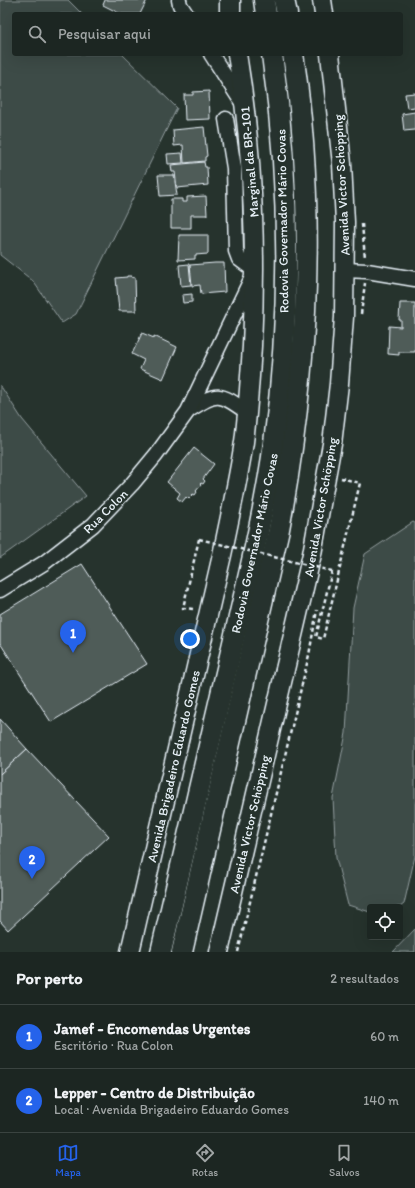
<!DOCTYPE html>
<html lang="pt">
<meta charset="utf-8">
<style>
:root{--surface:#1c2622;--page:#252e2a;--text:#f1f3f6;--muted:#a0a5a5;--line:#3a4340;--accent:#2563eb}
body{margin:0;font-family:Itim,sans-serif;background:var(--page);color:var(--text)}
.controls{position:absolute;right:12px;bottom:12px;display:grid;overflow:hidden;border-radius:4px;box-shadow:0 4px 16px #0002}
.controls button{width:36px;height:36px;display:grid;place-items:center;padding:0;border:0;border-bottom:1px solid var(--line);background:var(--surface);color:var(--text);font:20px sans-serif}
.you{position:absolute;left:190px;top:639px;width:14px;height:14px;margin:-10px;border:3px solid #fff;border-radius:50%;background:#1a73e8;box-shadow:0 0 0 6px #1a73e833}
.badge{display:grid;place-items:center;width:26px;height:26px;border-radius:50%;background:var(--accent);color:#fff;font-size:13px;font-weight:700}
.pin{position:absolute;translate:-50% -33px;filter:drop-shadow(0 1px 2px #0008)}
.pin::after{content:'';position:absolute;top:21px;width:14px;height:12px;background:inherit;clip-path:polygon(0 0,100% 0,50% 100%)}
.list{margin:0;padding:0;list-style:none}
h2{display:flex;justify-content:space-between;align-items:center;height:52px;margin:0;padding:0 16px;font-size:17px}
h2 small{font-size:13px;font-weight:400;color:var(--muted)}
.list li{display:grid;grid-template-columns:26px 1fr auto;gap:12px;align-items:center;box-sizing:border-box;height:64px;padding:0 16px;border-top:1px solid var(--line)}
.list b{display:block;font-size:15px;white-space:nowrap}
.list p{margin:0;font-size:13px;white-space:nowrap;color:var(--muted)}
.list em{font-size:13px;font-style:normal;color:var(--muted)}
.icon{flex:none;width:22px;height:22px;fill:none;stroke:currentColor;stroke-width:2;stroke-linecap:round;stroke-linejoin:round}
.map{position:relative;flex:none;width:415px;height:952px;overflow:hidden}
.search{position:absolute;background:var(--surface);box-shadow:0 4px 16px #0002;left:12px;right:12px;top:12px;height:44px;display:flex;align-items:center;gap:10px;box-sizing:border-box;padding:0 14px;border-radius:4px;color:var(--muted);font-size:15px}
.sheet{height:180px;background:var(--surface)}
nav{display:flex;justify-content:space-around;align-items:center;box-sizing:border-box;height:56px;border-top:1px solid var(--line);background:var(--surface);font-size:11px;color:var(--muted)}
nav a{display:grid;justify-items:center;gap:2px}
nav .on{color:var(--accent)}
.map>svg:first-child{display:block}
</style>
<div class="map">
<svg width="415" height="952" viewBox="0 0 415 952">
<rect width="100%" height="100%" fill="#26332d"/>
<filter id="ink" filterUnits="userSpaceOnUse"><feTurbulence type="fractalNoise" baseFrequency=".025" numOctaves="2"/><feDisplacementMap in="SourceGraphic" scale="8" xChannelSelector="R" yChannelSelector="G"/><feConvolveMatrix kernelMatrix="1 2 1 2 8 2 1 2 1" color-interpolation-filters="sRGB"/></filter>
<g filter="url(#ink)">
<g fill="#3e4b47" stroke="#939ea0">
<polygon points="0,0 68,0 82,14 14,14 14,54 122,54 177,108 76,314 62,323 33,281 0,255"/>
<polygon points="0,385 22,419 86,496 0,558"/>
<polygon points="413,522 415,523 415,856 404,904 400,907 370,907 370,912 348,905 336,858 333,798 346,733 353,608 365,554"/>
<polygon points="415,929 415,952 393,952"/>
</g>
<g fill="#505c59" stroke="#e8f1f8">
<polygon points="105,0 147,0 140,14 121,14 103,5"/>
<polygon points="209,91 210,119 185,120 184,95 193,95 193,92"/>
<polygon points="415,93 415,107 407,108 405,94"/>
<polygon points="415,112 415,130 404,131 402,114"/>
<polygon points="204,127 207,156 205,157 205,161 184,163 183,145 174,146 173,130"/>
<polygon points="182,153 183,163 168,164 167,154"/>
<polygon points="204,162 205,167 207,167 208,185 177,188 175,172 172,172 171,165"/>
<polygon points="158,175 174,175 177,195 160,196"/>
<polygon points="206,196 207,215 191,215 191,228 171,228 171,199 182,199 182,202 187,202 187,197"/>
<polygon points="179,235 208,235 208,254 195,255 195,259 178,260"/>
<polygon points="215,263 224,263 225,292 201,294 200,285 192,286 190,265"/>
<polygon points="189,264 191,285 181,286 179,265"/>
<polygon points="127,276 131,276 131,277 135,278 136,311 119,311 116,278 127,277"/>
<polygon points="192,294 192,302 183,303 182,295"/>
<polygon points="400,303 415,303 415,352 399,352 399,355 388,354 389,326 401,327 401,320 399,320"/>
<polygon points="142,333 154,338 154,336 177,347 163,379 140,369 144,360 132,354"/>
<polygon points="194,448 214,464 203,479 205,481 203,484 201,483 200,484 201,485 196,491 197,492 195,495 193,494 188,499 186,497 182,502 177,498 180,493 167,482"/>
<polygon points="82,564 147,664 51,722 0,643 0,614"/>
<polygon points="0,719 27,749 0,774"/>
<polygon points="27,749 109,836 8,930 0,921 0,774"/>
</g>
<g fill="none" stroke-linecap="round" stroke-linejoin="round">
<defs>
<g id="minor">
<polyline points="179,0 180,5 186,14"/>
<polyline points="211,54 243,104"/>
<polyline points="345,270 367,271 415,279"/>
<path d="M189 410C218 392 218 392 247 412"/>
<polyline points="0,590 44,563 93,525 132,484 156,455 188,411 255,271 239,259 236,251 234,168 226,119"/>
</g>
<g id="major">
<polyline points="322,0 324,14"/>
<path d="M130 952 222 555C230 517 238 480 244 442 248 410 250 378 252 346 257 248 253 151 237 54"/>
<polyline points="219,952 312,554 332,444 339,384 344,317 345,222 342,164 330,54"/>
</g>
<g id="highway">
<polyline points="230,0 230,11"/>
<polyline points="264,0 266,14"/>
<polyline points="284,0 287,14"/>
<path d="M161 952 249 574C259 530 268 487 274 443 291 315 290 182 272 54"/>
<path d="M182 952 279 529C308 372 317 212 293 54"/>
</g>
</defs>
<use href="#minor" stroke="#e8f1f8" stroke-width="17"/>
<use href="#major" stroke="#e8f1f8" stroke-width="21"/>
<use href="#highway" stroke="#e8f1f8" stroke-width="23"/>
<g stroke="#e8f1f8" stroke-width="2.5" stroke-dasharray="4 3" stroke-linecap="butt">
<polyline points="362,224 365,258"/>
<polyline points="361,314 365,283"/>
<polyline points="332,571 316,637 323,639 360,483 341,478"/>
<polyline points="193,609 183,608 199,539"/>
<polyline points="238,952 309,655 317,610"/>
</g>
<use href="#minor" stroke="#26332d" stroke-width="14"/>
<use href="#major" stroke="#26332d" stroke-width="18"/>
<use href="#highway" stroke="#26332d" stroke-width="20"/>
<polyline stroke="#e8f1f8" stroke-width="2.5" stroke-dasharray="4 3" stroke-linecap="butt" points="199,539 332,571"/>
</g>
</g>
<g text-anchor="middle" stroke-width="4" stroke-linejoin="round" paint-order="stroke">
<g font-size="13" fill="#e8f1f8" stroke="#26332d">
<text transform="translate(249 162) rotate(-95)" y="5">Marginal da BR-101</text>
<text transform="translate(341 185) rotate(-93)" y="5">Avenida Victor Schöpping</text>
<text transform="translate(282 221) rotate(-91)" y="5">Rodovia Governador Mário Covas</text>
<text transform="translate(320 507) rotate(-80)" y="5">Avenida Victor Schöpping</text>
<text transform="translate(105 511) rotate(-45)" y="5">Rua Colon</text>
<text transform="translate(254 543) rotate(-78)" y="5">Rodovia Governador Mário Covas</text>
<text transform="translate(173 766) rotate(-77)" y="5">Avenida Brigadeiro Eduardo Gomes</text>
<text transform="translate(249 824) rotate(-77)" y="5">Avenida Victor Schöpping</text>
</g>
</g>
</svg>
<div class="controls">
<button><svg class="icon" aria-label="locate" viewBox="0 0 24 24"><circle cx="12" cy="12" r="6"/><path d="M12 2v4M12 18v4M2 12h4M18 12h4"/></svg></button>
</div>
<div class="you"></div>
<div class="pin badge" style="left:73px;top:653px">1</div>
<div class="pin badge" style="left:32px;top:879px">2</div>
<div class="search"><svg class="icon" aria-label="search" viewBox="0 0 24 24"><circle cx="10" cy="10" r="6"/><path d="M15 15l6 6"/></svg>Pesquisar aqui</div>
</div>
<section class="sheet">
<h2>Por perto<small>2 resultados</small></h2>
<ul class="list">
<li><span class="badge">1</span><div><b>Jamef - Encomendas Urgentes</b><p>Escritório · Rua Colon</p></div><em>60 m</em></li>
<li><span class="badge">2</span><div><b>Lepper - Centro de Distribuição</b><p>Local · Avenida Brigadeiro Eduardo Gomes</p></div><em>140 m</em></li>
</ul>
</section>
<nav>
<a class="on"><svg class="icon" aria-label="map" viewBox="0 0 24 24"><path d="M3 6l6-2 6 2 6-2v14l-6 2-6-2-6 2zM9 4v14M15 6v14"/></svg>Mapa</a>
<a><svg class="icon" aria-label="directions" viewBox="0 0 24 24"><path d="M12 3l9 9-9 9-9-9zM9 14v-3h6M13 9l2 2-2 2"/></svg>Rotas</a>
<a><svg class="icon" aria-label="saved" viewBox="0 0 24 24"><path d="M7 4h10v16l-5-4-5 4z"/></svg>Salvos</a>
</nav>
